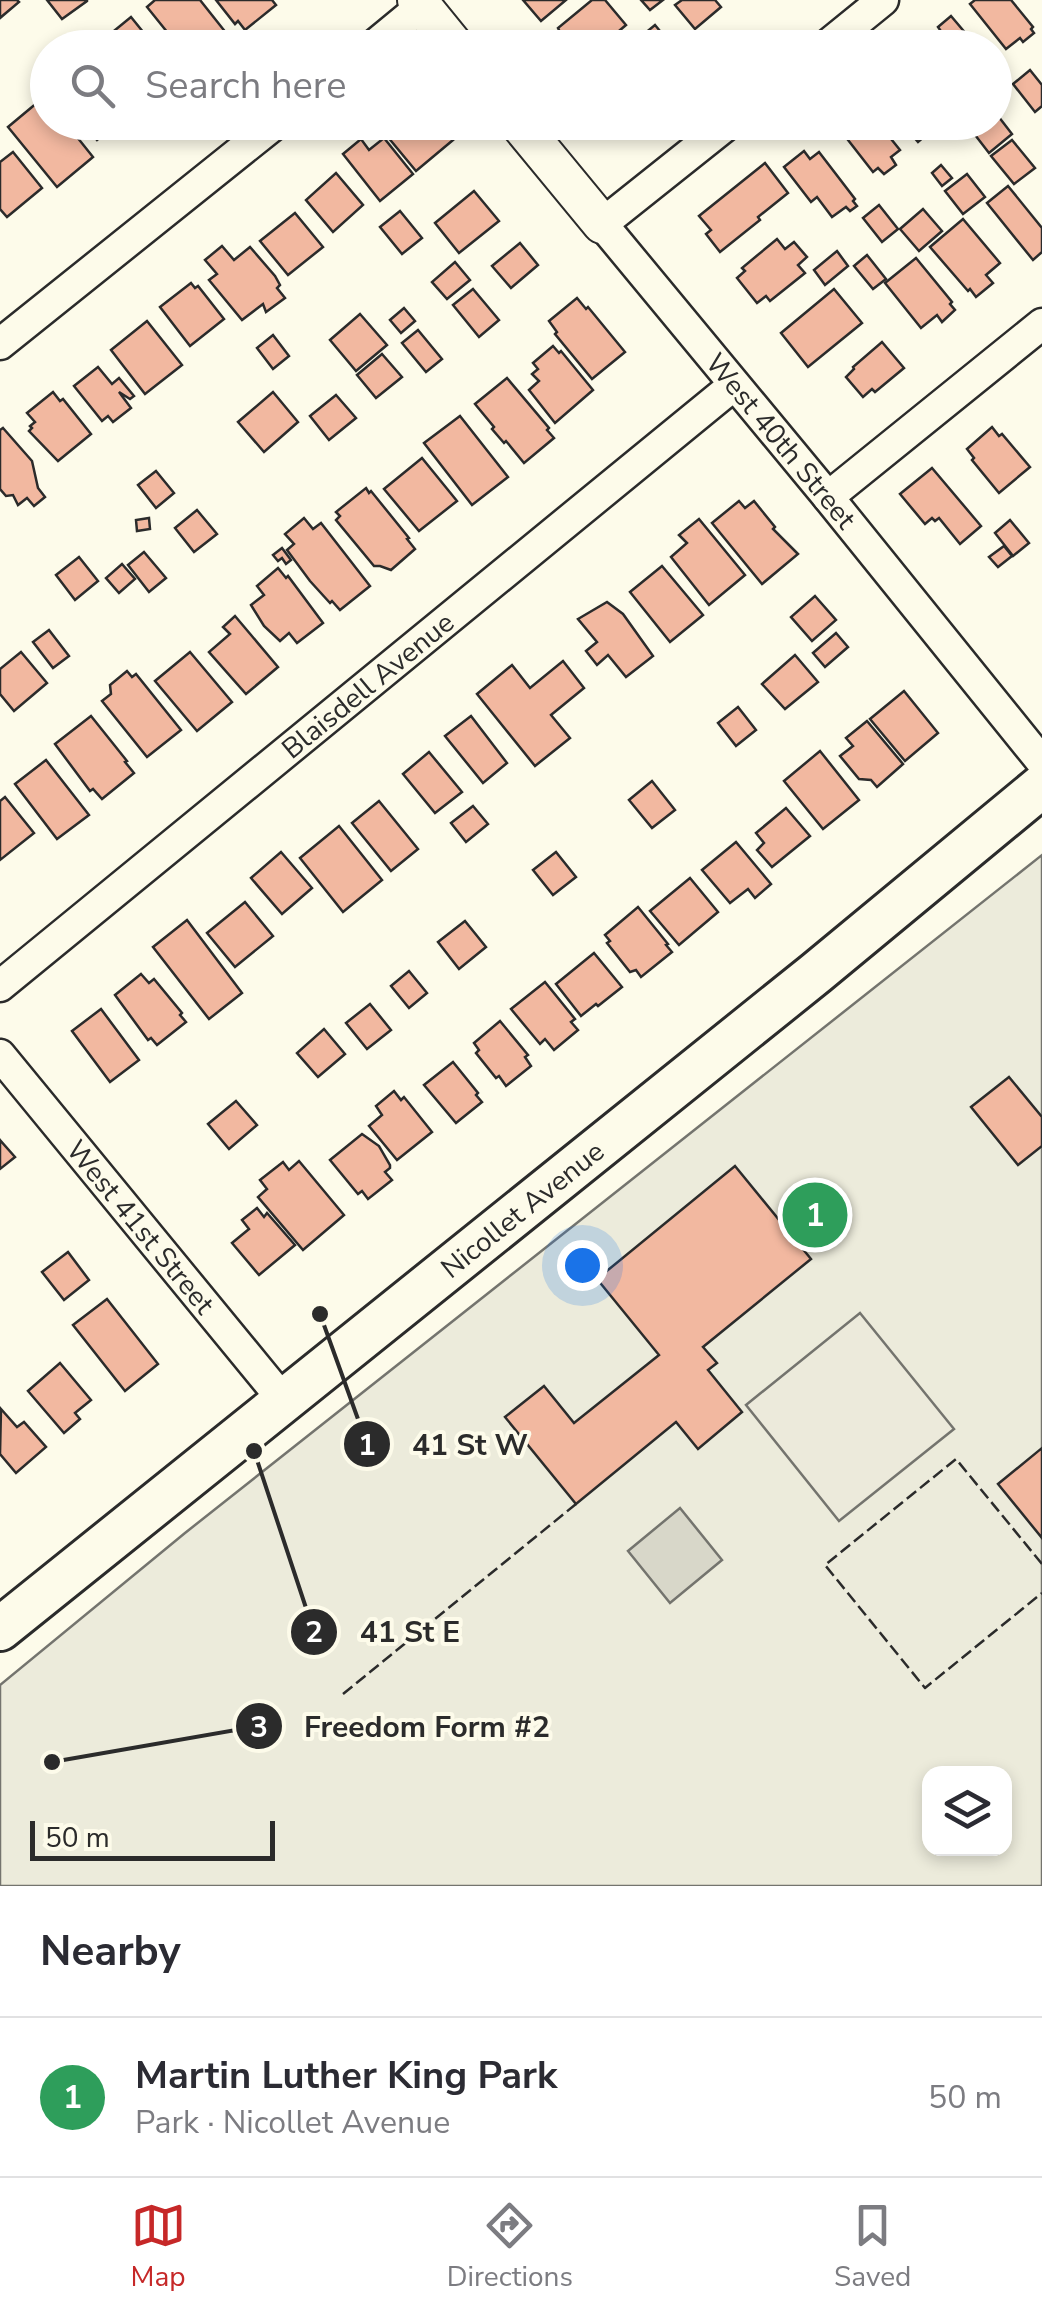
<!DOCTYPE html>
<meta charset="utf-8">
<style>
:root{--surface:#fff;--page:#f2f2f3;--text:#2b2b33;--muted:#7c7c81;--line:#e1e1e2;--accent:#c62828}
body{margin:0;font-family:"Nunito Sans",sans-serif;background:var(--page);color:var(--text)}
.controls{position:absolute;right:30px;bottom:30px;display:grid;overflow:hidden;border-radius:20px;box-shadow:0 5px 15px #0003}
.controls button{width:90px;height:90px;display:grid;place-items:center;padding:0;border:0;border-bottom:2px solid var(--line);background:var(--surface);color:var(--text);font:50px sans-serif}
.scale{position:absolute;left:30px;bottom:25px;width:245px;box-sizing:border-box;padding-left:10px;border:5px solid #2b2b2b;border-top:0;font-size:28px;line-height:35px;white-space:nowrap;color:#2b2b2b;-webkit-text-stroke:8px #fdfbea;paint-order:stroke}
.you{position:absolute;left:582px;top:1265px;width:35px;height:35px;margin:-25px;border:8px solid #fff;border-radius:50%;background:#1a73e8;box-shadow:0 0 0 15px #1a73e833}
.badge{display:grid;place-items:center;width:65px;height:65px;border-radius:50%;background:var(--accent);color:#fff;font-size:32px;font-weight:700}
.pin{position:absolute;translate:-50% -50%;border:5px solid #fff;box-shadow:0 2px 10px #0006}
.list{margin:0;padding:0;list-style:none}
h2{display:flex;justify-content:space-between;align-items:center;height:130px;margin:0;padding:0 40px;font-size:42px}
h2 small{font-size:32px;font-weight:400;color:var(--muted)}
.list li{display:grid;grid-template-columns:65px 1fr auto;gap:30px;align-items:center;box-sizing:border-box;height:160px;padding:0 40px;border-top:2px solid var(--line)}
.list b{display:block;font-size:38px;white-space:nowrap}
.list p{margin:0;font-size:32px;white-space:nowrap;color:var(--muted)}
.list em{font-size:32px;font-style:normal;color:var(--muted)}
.icon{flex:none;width:55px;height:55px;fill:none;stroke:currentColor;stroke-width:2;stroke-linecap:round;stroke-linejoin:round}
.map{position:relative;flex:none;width:1042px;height:1886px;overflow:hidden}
.search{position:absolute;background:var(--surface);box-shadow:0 5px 15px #0003;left:30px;right:30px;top:30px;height:110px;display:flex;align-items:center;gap:25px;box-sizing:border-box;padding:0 35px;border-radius:55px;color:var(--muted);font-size:38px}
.sheet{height:290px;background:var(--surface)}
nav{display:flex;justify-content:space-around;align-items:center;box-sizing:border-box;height:140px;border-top:2px solid var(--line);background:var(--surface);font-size:28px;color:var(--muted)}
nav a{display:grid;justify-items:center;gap:5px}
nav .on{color:var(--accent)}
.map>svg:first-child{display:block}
</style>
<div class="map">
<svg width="1042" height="1886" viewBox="0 0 1042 1886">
<rect width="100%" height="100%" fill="#fdfbea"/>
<path fill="#ecebdb" stroke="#74746e" stroke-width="2.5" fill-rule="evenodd" d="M1042 855V1886H0V1685L185 1533ZM930 1774H1004V1848H930Z"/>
<polygon fill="#eceadb" stroke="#74746e" stroke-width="2.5" points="860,1313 954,1429 839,1521 746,1405"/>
<polygon fill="#d8d7c9" stroke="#74746e" stroke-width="2.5" points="680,1508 722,1560 670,1603 628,1551"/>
<g fill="#f2b8a0" stroke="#2b2b2b" stroke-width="2.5">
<polygon points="0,0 17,0 19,2 0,18"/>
<polygon points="47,0 87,0 87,1 62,19"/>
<polygon points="155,0 200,0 227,34 225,35 232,43 226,48 180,48 147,7"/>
<polygon points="216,0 272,0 276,5 245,30 238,21 235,24"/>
<polygon points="523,0 566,0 541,21"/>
<polygon points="592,0 605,0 626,25 599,48 564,48 554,37 560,32 558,28"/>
<polygon points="641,0 663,0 650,10"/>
<polygon points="682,0 715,0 721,7 695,29 675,5"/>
<polygon points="975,0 1011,0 1033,27 1031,29 1034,33 1023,42 1020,38 1006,49 970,4"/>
<polygon points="951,16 978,48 932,48 945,37 938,27"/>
<polygon points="131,17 156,48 101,48 98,44"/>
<polygon points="655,25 674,48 627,48"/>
<polygon points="1030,70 1042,85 1042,106 1035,112 1013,84"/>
<polygon points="44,97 48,101 48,122 65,122 93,157 57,187 8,127"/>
<polygon points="995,112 1012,134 989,153 972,131 982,122 994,122"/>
<polygon points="82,122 137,122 120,136 113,127 97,140"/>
<polygon points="398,122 438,122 453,140 416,171 387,136 400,125"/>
<polygon points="834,122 881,122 879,124 900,150 891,157 896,165 884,174 878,168 873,172"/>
<polygon points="901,122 951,122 944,128 940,123 918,142"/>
<polygon points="384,138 413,174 380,201 343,154 361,139 369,150"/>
<polygon points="1012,140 1035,168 1014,184 991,156"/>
<polygon points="804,151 810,159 819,152 855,199 853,201 857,206 850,211 846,207 832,217 817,197 811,202 784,167"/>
<polygon points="13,152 42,188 7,217 0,209 0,162"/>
<polygon points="765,163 788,193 758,217 760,220 720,252 706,234 711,230 699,216"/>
<polygon points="941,165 952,178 942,186 932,173"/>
<polygon points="336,173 363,205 333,232 306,200"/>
<polygon points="967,174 985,197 963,214 945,191"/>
<polygon points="1008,186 1042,228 1042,252 1033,260 987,203"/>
<polygon points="474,191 499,221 459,253 435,223"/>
<polygon points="879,205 898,229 882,242 863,218"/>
<polygon points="923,209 942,231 919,251 900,229"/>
<polygon points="400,211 422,238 402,254 380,227"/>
<polygon points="295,213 323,247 288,275 260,241"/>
<polygon points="963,219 1000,263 986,275 993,283 976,297 970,289 968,291 930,247"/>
<polygon points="777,239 785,249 794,242 807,257 798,265 805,273 770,301 766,296 757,303 737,278 745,271 742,268"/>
<polygon points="520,243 538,265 511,288 492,266"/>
<polygon points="222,246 234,260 250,247 275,276 280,285 277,288 285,298 266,312 263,304 242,320 209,280 217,274 205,260"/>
<polygon points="837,251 848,266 825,285 814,270"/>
<polygon points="867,255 886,279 873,289 854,266"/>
<polygon points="916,258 952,302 950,304 955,310 942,322 937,315 921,328 885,283"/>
<polygon points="455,262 470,280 447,299 432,282"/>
<polygon points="191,283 195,288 198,286 224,319 190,346 160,307"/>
<polygon points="473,289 499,320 479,337 453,305"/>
<polygon points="834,289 862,323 808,367 781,333"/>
<polygon points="577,298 586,309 588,307 625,352 592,379 555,334 557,332 549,321"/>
<polygon points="404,308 415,321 401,333 390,320"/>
<polygon points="360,314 387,345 356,371 330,340"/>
<polygon points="147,321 182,365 145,394 111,350"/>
<polygon points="418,330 442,359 426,372 402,343"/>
<polygon points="273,335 289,356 273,369 257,348"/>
<polygon points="882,342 904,368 875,392 872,389 863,397 846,377 854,369 853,367"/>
<polygon points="553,346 559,353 561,351 593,390 555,423 529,390 539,381 532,374 538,369 533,363"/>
<polygon points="382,354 402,377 376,398 357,375"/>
<polygon points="98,367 112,384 119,378 134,396 130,399 119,392 131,408 113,422 108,416 102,421 74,386"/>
<polygon points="507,378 549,428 547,430 554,438 524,463 506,441 504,443 492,429 494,427 475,404"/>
<polygon points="53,392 60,401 63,399 91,434 58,461 29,431 32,428 30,426 35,422 27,413"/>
<polygon points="273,392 298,422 264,452 238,422"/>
<polygon points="336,395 356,418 329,440 310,416"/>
<polygon points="460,416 508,477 472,505 424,443"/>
<polygon points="992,427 999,436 1002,434 1030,467 999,493 972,460 974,458 967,449"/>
<polygon points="3,428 32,461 38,488 45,497 34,506 27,498 18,505 13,495 6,496 0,489 0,430"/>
<polygon points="422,458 457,501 419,531 384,489"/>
<polygon points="932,468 981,526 960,544 939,518 935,521 932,518 925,524 900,494"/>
<polygon points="156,471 174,493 156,508 138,485"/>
<polygon points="366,488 369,493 371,491 409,538 407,539 415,549 391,570 380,566 374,566 336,520 340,516 336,512"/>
<polygon points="739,501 745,508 754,501 775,527 773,529 798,554 762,584 712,523"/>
<polygon points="197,510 217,534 194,552 175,528"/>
<polygon points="149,518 150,529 137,531 136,520"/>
<polygon points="304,518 313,529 321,523 370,586 340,610 332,601 330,603 310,581 287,550 294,544 285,534"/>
<polygon points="699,519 745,575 709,605 671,557 687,543 679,535"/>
<polygon points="1010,520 1029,543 1013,556 995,533"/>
<polygon points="1004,546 1012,556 998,567 989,557"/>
<polygon points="282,548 291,560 286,564 282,558 278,561 273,555"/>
<polygon points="144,552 166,578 149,592 128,565"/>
<polygon points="79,557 98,581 75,600 56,575"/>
<polygon points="122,564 135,579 119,593 106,578"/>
<polygon points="662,566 703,615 670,642 630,592"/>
<polygon points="278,568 286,578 288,576 323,623 297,643 289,633 280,641 264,626 251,605 264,595 257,586"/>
<polygon points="815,596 836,620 812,641 791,617"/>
<polygon points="607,602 623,614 653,656 626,677 608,655 597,665 586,651 597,642 578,619"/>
<polygon points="235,616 278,667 246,694 209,652 230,634 223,627"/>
<polygon points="49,630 69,656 53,668 33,642"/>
<polygon points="836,633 848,647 825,667 813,653"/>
<polygon points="21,652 47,683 14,711 0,694 0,669"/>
<polygon points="190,652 232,702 197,731 155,681"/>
<polygon points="795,655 818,682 785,709 762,684"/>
<polygon points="563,661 584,688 551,715 570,738 535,766 477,694 512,665 530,688"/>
<polygon points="127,671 132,677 136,674 181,730 147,757 102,701 111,694 110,685"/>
<polygon points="904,691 938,733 905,761 870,719"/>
<polygon points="738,707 756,730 736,746 718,723"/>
<polygon points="91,716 127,761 125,762 134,773 102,799 93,789 90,791 55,744"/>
<polygon points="471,716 507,763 483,783 445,736"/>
<polygon points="867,721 903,764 877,787 871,780 859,779 840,756 853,746 846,738"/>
<polygon points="820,751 859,800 823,829 784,781"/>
<polygon points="429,752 462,792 435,813 403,774"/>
<polygon points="46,760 89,815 57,839 15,784"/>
<polygon points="652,781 675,810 652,828 629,800"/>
<polygon points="5,797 34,833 0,860 0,801"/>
<polygon points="379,801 418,849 391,871 352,823"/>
<polygon points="473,806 488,824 466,842 451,823"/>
<polygon points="786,808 810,836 772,867 757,850 764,843 756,833"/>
<polygon points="339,826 382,880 343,912 300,858"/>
<polygon points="736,842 771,884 755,898 748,889 730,903 702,870"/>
<polygon points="281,852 312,888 282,914 251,878"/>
<polygon points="556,852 576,877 553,895 533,870"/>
<polygon points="690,878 718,912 679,945 650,911"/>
<polygon points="245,902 273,936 235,967 207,933"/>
<polygon points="638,907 668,944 666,945 672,952 641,977 636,970 630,972 607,943 610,941 605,935"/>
<polygon points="187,920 242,993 209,1019 153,947"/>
<polygon points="465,921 486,947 459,969 438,942"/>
<polygon points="594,953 622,987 598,1006 596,1004 581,1016 556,984"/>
<polygon points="409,971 427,993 409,1008 391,986"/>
<polygon points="141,974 149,983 154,979 182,1013 180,1015 186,1022 157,1045 151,1038 148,1040 115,995"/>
<polygon points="545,982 575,1019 571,1022 578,1030 554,1050 545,1039 540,1044 511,1009"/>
<polygon points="370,1004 391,1030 367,1049 346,1023"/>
<polygon points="101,1009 139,1060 110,1082 72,1031"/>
<polygon points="500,1021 528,1055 525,1057 531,1066 506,1086 499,1076 496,1078 476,1053 479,1050 474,1043"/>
<polygon points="324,1029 345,1054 318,1077 297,1053"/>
<polygon points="453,1062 478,1093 476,1095 482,1102 456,1123 424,1085"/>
<polygon points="1009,1077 1042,1117 1042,1146 1018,1165 971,1107"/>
<polygon points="394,1091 401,1100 404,1097 432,1132 397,1160 369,1126 382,1115 376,1106"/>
<polygon points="236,1101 257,1125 229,1149 208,1124"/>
<polygon points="362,1134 379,1146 390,1165 390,1168 385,1172 392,1180 368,1199 362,1191 358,1194 330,1160"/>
<polygon points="0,1140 15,1157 0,1169"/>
<polygon points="299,1161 344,1215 303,1250 258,1197 267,1189 260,1180 283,1162 289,1170"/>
<polygon points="735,1166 811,1259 703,1347 717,1363 708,1370 742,1412 698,1449 676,1422 576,1504 505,1417 544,1386 574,1423 659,1355 597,1279"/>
<polygon points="257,1208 264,1217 267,1213 295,1245 259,1275 232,1243 249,1229 242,1220"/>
<polygon points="68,1252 89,1280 64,1300 42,1272"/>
<polygon points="107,1299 158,1364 125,1391 73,1325"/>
<polygon points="60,1363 91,1400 75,1413 80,1419 64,1433 28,1391"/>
<polygon points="1,1409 17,1427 24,1422 46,1447 16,1473 0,1454"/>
<polygon points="1042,1448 1042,1538 998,1484"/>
</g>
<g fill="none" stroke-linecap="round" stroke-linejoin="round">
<defs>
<g id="minor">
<polyline points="371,48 422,6"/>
<polyline points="824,48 883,0"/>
<path id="s1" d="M730 122 602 224 828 497 1042 762"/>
<polyline points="0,344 277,122"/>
<polyline points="828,497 1042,324"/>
<path id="s2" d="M0 986 734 385"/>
<path id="s3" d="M0 1055 284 1401"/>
</g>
<g id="tertiary">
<polyline points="417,0 456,48"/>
<polyline points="518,122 602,224"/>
</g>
<g id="secondary">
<path id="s4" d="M0 1629 816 973 1042 786"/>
</g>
</defs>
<use href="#minor" stroke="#2b2b2b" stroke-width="35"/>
<use href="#tertiary" stroke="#2b2b2b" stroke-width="42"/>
<use href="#secondary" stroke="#2b2b2b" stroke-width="48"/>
<use href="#minor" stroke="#fdfbea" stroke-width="30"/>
<use href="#tertiary" stroke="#fdfbea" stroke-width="38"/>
<use href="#secondary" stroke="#fdfbea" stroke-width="42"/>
<g stroke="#2b2b2b" stroke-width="2.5" stroke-dasharray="12 5" stroke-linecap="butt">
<polyline points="1042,1564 956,1459 825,1565 925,1688 1042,1593"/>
<polyline points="343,1694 576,1504"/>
</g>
</g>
<g text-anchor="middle" stroke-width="8" stroke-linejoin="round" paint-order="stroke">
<g font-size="28" fill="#2b2b2b" stroke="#fdfbea">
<text dy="10" stroke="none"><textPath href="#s1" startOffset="445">West 40th Street</textPath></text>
<text dy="10" stroke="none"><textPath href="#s2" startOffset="475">Blaisdell Avenue</textPath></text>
<text dy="10" stroke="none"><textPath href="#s4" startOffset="670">Nicollet Avenue</textPath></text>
<text dy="10" stroke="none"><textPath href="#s3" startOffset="222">West 41st Street</textPath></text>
</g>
</g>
<path fill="none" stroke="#2b2b2b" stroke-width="4" d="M320 1314L367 1444M254 1451L314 1632M52 1762L259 1726"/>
<g fill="#2b2b2b" stroke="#fdfbea" stroke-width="4">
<circle cx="320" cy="1314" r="10"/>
<circle cx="254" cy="1451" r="10"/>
<circle cx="52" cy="1762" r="10"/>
<circle cx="367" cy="1444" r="25"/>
<circle cx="314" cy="1632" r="25"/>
<circle cx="259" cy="1726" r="25"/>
</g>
<g font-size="30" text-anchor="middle" font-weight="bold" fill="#fff">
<text x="367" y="1455">1</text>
<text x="314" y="1642">2</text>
<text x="259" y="1737">3</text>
</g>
<g font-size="30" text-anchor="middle" font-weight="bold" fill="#2b2b2b" stroke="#fdfbea" stroke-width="8" stroke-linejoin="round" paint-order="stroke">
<text x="470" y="1455">41 St W</text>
<text x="410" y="1642">41 St E</text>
<text x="427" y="1737">Freedom Form #2</text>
</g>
</svg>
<div class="controls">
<button><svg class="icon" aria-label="layers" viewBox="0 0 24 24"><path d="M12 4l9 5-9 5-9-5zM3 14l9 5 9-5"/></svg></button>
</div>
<div class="scale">50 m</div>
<div class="you"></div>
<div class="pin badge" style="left:815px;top:1215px;background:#2e9e5b">1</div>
<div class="search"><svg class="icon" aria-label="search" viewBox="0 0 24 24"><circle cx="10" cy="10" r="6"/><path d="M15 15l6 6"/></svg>Search here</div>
</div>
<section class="sheet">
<h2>Nearby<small></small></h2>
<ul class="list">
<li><span class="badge" style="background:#2e9e5b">1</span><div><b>Martin Luther King Park</b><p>Park · Nicollet Avenue</p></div><em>50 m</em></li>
</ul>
</section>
<nav>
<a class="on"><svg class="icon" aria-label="map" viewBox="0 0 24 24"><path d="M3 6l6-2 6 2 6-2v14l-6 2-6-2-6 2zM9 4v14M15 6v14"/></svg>Map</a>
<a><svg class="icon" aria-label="directions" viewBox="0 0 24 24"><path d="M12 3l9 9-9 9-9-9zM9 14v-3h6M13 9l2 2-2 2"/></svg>Directions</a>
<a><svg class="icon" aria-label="saved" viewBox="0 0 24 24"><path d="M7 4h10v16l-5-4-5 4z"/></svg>Saved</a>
</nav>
